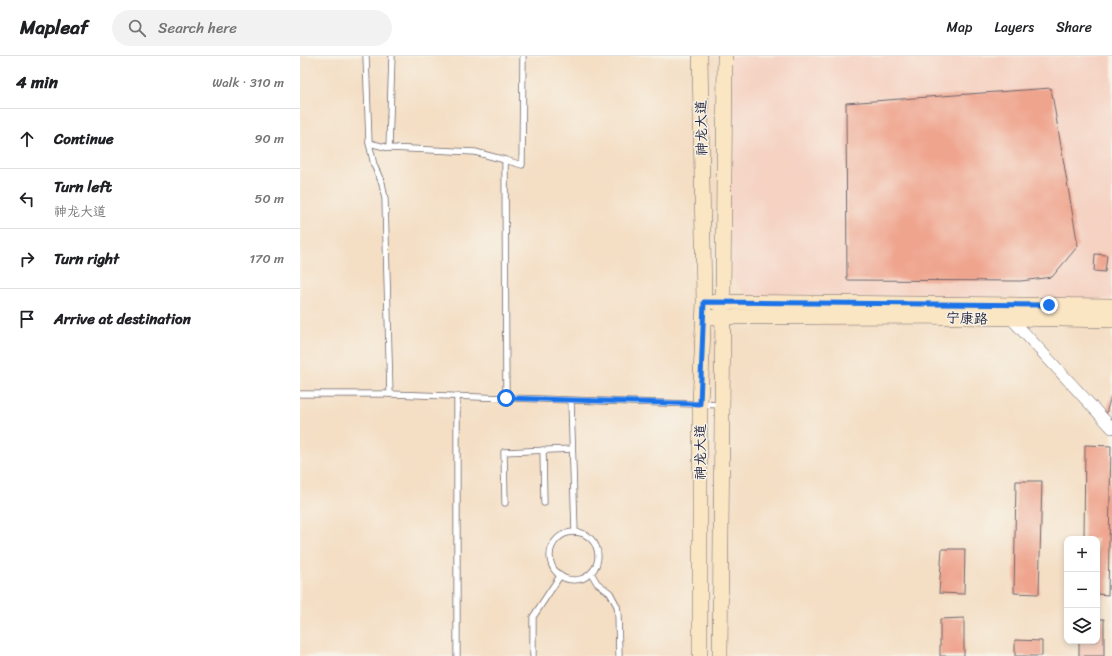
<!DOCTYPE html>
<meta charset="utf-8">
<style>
:root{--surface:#fff;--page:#f2f2f2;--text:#202124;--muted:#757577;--line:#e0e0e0}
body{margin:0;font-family:Sriracha,"LXGW WenKai TC",sans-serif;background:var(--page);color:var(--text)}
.controls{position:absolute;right:12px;bottom:12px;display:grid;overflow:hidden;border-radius:8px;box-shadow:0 2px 6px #0003}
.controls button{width:36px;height:36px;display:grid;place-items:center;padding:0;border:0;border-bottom:1px solid var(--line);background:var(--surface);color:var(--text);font:20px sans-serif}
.stop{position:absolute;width:12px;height:12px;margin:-9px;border:3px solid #1a73e8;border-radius:50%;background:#fff}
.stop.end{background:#1a73e8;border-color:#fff;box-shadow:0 1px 4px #0008}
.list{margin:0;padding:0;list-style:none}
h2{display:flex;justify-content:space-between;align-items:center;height:52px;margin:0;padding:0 16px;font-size:17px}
h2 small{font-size:13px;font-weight:400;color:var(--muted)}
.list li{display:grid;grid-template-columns:26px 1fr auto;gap:12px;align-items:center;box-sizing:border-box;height:60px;padding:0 16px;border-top:1px solid var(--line)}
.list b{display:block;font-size:15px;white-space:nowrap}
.list p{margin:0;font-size:13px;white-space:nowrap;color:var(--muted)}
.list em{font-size:13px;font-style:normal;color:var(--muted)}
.icon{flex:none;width:22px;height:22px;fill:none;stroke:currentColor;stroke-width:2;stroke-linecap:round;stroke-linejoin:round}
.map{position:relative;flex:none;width:812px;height:600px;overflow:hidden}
header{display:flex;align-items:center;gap:24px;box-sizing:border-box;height:56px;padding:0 20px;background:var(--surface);border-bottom:1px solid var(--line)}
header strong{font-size:19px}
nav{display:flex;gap:22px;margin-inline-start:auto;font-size:14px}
.search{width:280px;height:36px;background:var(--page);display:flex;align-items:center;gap:10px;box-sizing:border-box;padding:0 14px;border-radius:22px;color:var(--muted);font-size:15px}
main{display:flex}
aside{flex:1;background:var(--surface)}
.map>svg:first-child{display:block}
</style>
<header>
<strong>Mapleaf</strong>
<div class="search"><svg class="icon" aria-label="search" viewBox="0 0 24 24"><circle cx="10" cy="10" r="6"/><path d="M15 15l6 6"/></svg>Search here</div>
<nav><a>Map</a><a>Layers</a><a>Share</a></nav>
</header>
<main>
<aside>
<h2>4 min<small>Walk · 310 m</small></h2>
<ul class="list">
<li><svg class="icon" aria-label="ahead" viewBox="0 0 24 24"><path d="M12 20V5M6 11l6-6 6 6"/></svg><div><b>Continue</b></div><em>90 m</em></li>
<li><svg class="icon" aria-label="left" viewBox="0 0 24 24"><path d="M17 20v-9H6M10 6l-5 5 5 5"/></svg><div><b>Turn left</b><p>神龙大道</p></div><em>50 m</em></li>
<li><svg class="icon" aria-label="right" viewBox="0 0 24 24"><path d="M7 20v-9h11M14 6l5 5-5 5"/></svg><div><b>Turn right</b></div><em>170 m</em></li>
<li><svg class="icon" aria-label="arrive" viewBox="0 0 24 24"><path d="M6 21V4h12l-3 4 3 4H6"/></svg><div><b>Arrive at destination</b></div></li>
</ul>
</aside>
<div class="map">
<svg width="812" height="600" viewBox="0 0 812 600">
<rect width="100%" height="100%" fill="#f7f3e8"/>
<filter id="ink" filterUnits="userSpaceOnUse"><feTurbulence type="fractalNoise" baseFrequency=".025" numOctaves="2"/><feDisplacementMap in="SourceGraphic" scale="8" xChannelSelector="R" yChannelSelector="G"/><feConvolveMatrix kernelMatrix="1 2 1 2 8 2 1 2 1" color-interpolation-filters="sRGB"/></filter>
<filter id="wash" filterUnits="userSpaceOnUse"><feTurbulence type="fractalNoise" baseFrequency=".012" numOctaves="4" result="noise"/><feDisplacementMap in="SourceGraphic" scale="16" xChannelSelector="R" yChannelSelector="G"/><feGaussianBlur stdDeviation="0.9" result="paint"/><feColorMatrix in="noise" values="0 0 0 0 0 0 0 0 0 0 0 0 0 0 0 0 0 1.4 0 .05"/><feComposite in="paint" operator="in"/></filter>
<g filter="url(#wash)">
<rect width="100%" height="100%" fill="#f4dec4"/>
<polygon fill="#f5d2c2" points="431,0 812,0 812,243 447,241 429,216"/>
<g id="blocks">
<g fill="#efa48e">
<polygon points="751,32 778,190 752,221 721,225 547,224 546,47"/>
<polygon points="795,198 807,199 805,216 794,215"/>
<polygon points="812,337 812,363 805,361"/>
<polygon points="785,389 811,390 808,539 797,538 797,483 784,483"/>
<polygon points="716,425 742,425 739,538 714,537"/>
<polygon points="642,493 665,493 664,538 639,537"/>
<polygon points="664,562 664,600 640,600 640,563"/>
<polygon points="797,563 804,563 804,600 779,600 779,585 797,585"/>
<polygon points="715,584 742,585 742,600 715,600"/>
</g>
</g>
</g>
<g filter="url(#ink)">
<use href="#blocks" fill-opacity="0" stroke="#6c646b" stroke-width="1"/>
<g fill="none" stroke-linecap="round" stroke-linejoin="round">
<defs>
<g id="service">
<polyline points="66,0 69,87 74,109 82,127 85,143 90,338"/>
<polyline points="69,87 89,92 175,96 205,104 206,342"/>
<polyline points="89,92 92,0"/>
<polyline points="205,104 222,109 223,0"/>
<polyline points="0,338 90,338 422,349"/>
<polyline points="157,342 157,600"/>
<polyline points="271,345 275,476"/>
<polyline points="243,394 244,447"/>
<polyline points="205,447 204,396 272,393"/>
<circle cx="274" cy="500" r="24"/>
<polyline points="291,517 297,527 310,537 317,550 318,558 319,600"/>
<polyline points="233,600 233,561 260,520"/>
</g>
<polyline id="minor" points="707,258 812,372"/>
<g id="secondary">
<polyline points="415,246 812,250"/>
<polyline points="414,261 619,260 812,264"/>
<polyline points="400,600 400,348 404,246 400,0"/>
<polyline points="420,600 425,0"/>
</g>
</defs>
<use href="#service" stroke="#6c646b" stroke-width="7"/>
<use href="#minor" stroke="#6c646b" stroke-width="12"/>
<use href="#secondary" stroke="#6c646b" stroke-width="16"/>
<use href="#service" stroke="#fff" stroke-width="5.5"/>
<use href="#minor" stroke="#fff" stroke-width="11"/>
<use href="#secondary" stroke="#fbe6c4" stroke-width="15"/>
</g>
</g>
<g fill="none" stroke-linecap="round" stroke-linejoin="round" filter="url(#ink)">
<polyline stroke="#1a73e8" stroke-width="5" points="206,342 400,348 404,246 749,249"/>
</g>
<g text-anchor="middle" stroke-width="3" stroke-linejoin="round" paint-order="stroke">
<g font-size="14" fill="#22223b" stroke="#f7f3e8">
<text transform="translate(401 72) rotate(-91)" y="5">神龙大道</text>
<text transform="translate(667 262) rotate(2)" y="5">宁康路</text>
<text transform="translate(400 396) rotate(-90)" y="5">神龙大道</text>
</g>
</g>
</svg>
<div class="controls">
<button>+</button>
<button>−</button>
<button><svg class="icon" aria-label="layers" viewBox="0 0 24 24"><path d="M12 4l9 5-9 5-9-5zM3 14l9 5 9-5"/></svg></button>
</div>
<div class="stop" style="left:206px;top:342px"></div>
<div class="stop end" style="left:749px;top:249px"></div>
</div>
</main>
